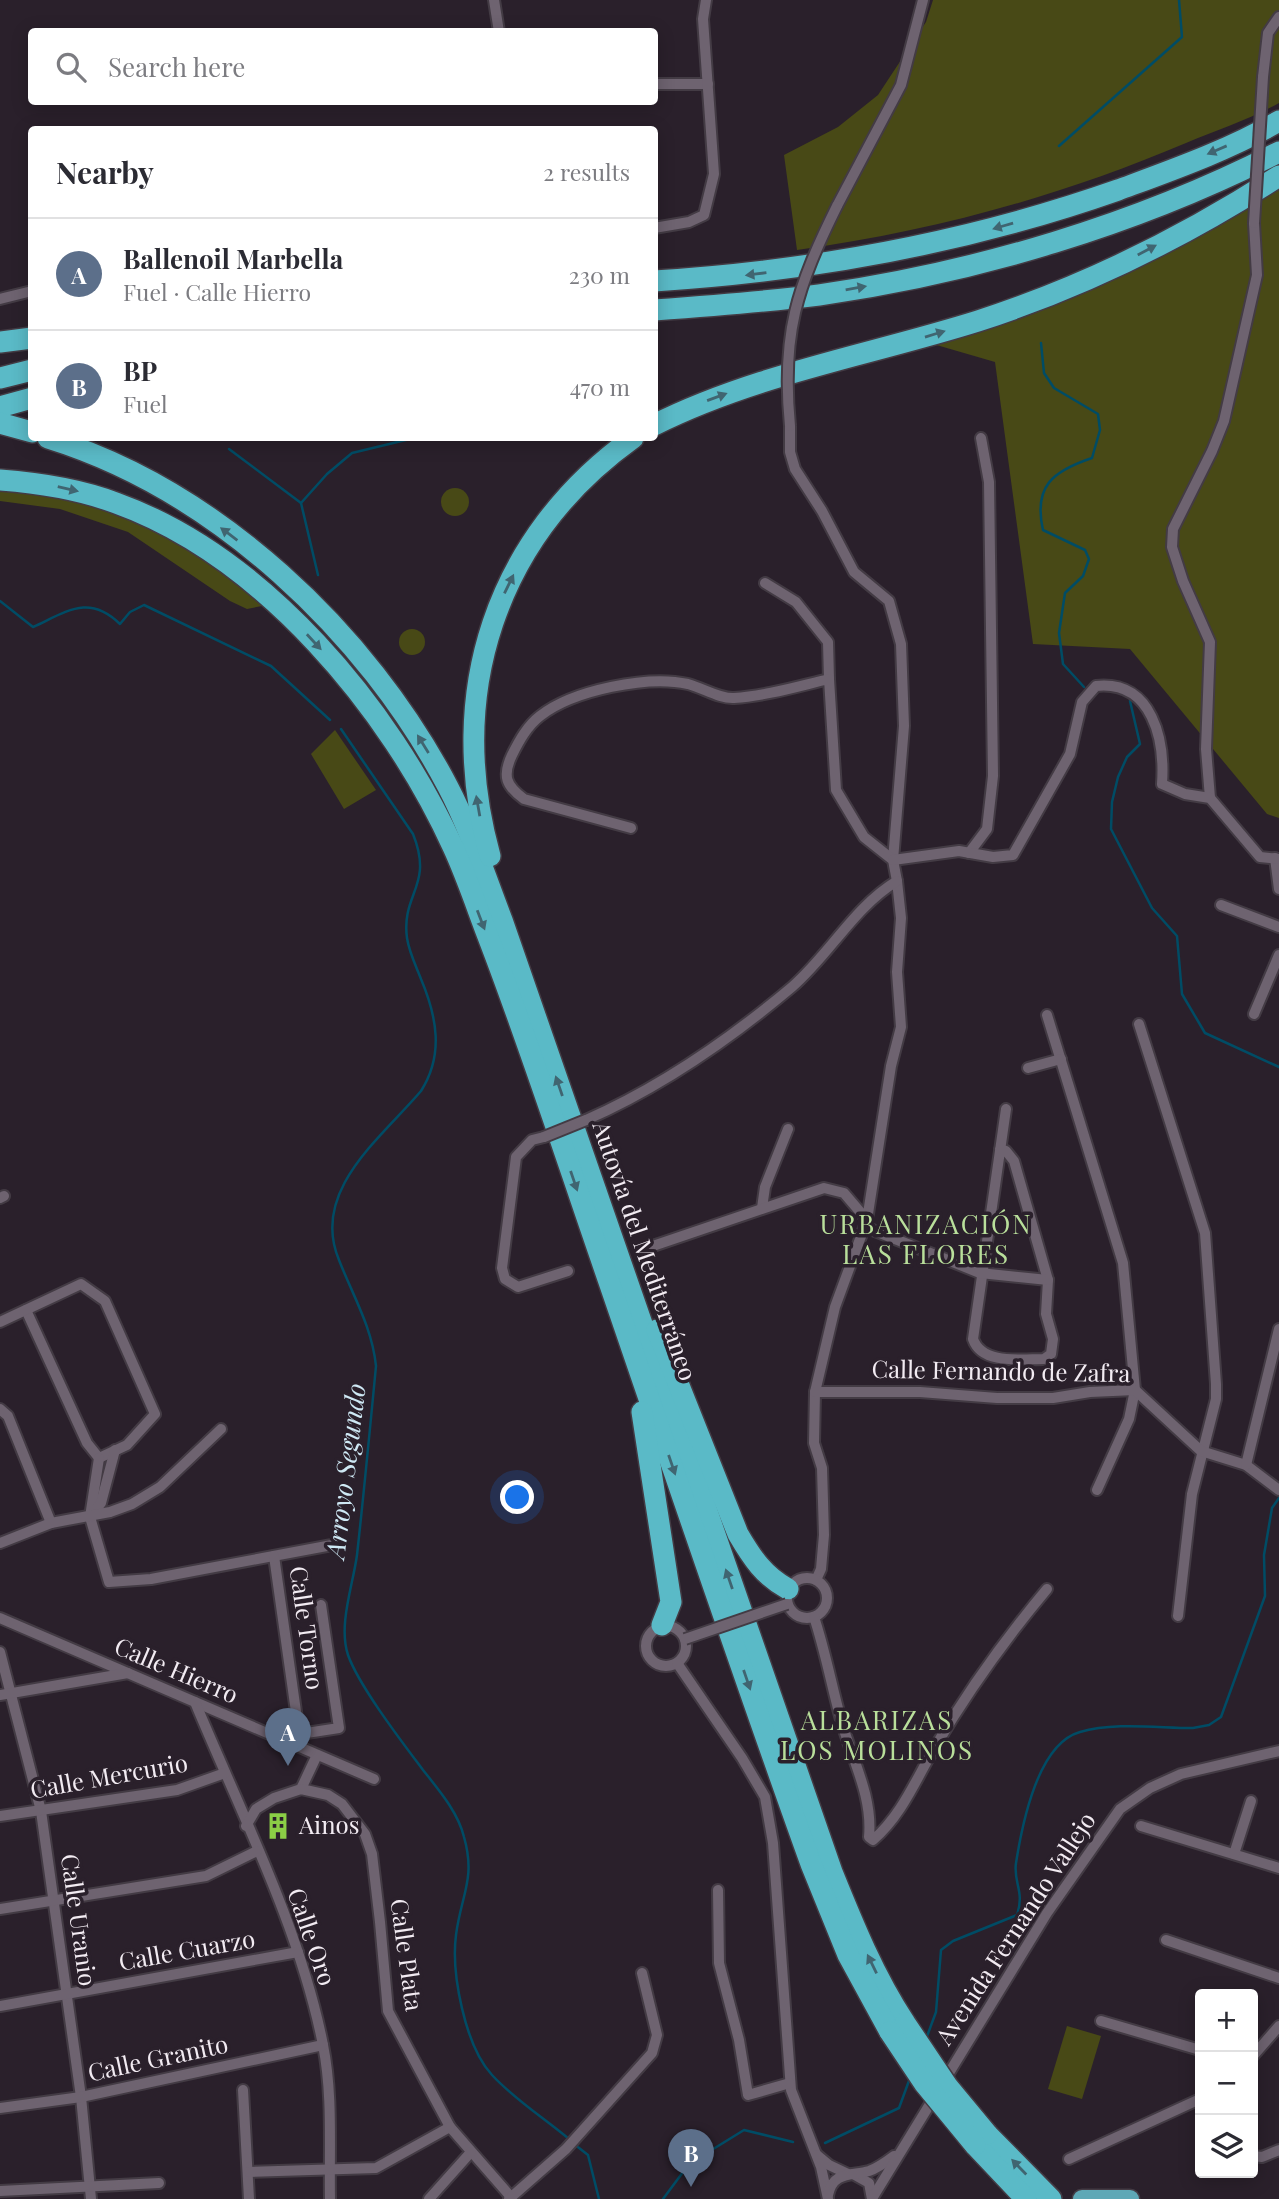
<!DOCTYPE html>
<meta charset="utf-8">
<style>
:root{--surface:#fff;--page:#f7f7f7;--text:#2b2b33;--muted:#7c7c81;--line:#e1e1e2;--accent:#56743c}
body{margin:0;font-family:"Playfair Display",serif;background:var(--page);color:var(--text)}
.controls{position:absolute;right:21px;bottom:21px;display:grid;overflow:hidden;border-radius:7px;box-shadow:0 4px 18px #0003}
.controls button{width:63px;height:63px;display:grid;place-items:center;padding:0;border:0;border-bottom:2px solid var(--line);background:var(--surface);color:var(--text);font:35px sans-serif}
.you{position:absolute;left:518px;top:1498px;width:24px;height:24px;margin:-18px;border:5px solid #fff;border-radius:50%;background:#1a73e8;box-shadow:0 0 0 10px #1a73e833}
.badge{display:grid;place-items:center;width:46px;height:46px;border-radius:50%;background:var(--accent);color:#fff;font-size:23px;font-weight:700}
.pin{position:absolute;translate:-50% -58px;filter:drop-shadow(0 2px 4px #0008)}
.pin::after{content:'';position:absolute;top:37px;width:24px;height:21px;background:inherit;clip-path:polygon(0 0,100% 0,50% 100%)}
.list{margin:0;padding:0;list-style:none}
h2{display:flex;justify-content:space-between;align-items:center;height:91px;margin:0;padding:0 28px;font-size:30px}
h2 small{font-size:23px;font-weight:400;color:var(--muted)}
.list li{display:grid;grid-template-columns:46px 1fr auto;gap:21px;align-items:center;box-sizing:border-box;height:112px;padding:0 28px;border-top:2px solid var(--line)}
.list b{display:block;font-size:26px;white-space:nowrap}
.list p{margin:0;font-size:23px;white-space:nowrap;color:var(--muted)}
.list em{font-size:23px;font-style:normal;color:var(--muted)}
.icon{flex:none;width:38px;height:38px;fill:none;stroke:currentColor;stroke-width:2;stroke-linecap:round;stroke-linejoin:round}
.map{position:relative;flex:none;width:1279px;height:2199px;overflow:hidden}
.search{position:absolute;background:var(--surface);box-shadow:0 4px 18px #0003;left:28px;top:28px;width:630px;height:77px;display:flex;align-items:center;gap:18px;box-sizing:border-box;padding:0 24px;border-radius:7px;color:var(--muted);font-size:26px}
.panel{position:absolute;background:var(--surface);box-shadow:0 4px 18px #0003;left:28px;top:126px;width:630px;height:315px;border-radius:7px}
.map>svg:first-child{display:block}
</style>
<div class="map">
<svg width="1279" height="2199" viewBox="0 0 1279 2199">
<rect width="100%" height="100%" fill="#2a202b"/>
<g fill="#484916">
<path d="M933 0H1279V103C1250 119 1217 130 1186 143 1058 197 934 231 797 250L784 155 838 127 878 95 926 22Z"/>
<path d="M1279 188V818L1267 814 1130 649 1033 644 995 362 933 344C1059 312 1168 253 1279 188Z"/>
<circle cx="455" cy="502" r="14"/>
<path d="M0 489C21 491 43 493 64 496 141 510 207 560 267 605L247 609 230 601 128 532 60 509 0 501Z"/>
<circle cx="412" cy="642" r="13"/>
<polygon points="335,730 376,790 344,809 311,754"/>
<polygon points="1067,2026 1101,2036 1082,2099 1048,2089"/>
</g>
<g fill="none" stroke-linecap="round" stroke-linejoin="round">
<g stroke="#004c65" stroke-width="2.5">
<polyline points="1059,146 1182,37 1179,0"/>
<path d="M1041 343 1044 373 1054 388 1098 414 1100 430 1092 458C1053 471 1033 486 1043 530L1085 550 1089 559 1083 576 1065 593 1059 633 1063 664 1084 687"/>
<polyline points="229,449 301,503"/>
<polyline points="318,575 301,503 327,474 352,453 414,438"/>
<path d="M0 601 33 627C68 611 89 594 120 624L130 612 144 605 271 666 330 720"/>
<polyline points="1130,701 1140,744 1127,757 1118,777 1112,802 1111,829 1152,908 1177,936 1182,994 1205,1033 1279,1067"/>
<path d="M341 729 413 834C434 886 401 893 407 938 409 952 416 966 421 979 437 1017 444 1055 421 1091 381 1138 310 1191 339 1260 353 1296 372 1327 376 1366 370 1429 364 1492 357 1555 353 1585 338 1625 348 1655 359 1686 402 1742 423 1770 438 1789 458 1812 464 1837 476 1879 461 1895 456 1935 451 1973 465 2046 492 2075 514 2099 544 2118 569 2139"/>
<path d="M926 2039 936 2012 941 1950 953 1941 1017 1915C1025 1891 1013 1883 1016 1863 1022 1825 1037 1744 1080 1732 1114 1722 1158 1728 1193 1728L1209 1725 1221 1717 1265 1596 1264 1555 1272 1508 1279 1498"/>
<polyline points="825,2143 899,2108 910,2078"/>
<polyline points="574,2144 588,2155 599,2199"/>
<polyline points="663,2199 689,2164 744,2130 793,2142"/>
</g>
<defs>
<g id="minor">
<polyline points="494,0 499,32"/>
<polyline points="1263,77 1268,33 1279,17"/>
<polyline points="654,84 708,84"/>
<polyline points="837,206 901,85 923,0"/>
<polyline points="654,228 689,222 704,215 714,174 703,19 706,0"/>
<polyline points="0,299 32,291"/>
<polyline points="790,426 790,452 795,469 822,511 854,572 889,601 901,644 904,726 893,860"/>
<polyline points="765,583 796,602 828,642 829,679"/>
<polyline points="1210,798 1206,749 1210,642 1183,581 1172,547 1173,529 1212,451 1224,421 1257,275 1254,223"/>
<path d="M631 828 524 799C506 786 502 776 512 755 519 741 527 726 540 716 573 690 648 675 688 684 703 688 720 699 734 698 766 696 799 686 829 679L836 790 864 837 893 860 897 881 901 918 897 972 901 1027 891 1066 867 1220 835 1307 815 1392 814 1443 822 1468 824 1535 821 1569 816 1580"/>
<polyline points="969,853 987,829 993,776 989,482 981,438"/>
<polyline points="1275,858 1279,889"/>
<path d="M893 860 959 851 993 857 1013 855 1070 754 1082 702 1096 686C1153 680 1165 741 1162 784L1185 794 1210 798 1260 857 1279 859"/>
<polyline points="1221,905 1279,927"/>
<polyline points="1254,1014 1279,955"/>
<polyline points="1047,1015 1123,1263 1135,1390 1129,1419 1097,1490"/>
<polyline points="1139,1024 1205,1233 1216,1384 1216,1399 1192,1494 1178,1616"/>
<polyline points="1028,1068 1061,1059"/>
<path d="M586 1120C661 1087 729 1040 792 987 830 954 854 907 897 881"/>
<polyline points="544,1137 532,1140 516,1157 502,1268 505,1279 518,1287 568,1271"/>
<path d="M1000 1149 1006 1151 1014 1161 1048 1280 1046 1314 1053 1339 1051 1354 1044 1359C1021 1359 982 1365 973 1339L1006 1109"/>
<polyline points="0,1198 4,1196"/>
<polyline points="762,1208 765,1187 788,1129"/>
<polyline points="865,1227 980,1273 1048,1280"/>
<polyline points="644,1249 824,1188 844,1193 867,1220"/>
<polyline points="26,1310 87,1443 99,1458"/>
<polyline points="0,1322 81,1284 105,1301 155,1414 127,1445 99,1458"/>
<polyline points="815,1392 920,1392 997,1398 1053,1398 1090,1392 1135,1390 1201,1451 1246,1465 1279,1490"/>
<polyline points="0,1409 8,1416 51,1523"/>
<polyline points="99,1458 90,1517 109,1582 151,1579 332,1545"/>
<polyline points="1246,1465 1279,1329"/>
<polyline points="90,1517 101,1503 115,1450"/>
<polyline points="0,1543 51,1523 110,1512 132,1504 160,1487 221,1429"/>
<polyline points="274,1556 301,1747"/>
<circle cx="807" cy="1598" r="20"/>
<path d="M814 1617C825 1650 831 1683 840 1716 850 1756 873 1794 869 1837L873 1840C902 1815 916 1779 935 1747 968 1691 1006 1638 1047 1589"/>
<polyline points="0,1618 374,1779"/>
<circle cx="666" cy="1646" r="20"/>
<polyline points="0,1652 41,1811 81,2097 91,2199"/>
<polyline points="677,1663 742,1758 765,1797 773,1843 791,2090 821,2167 828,2199"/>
<polyline points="0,1695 128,1673"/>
<path d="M195 1702C241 1813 300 1928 323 2045 333 2095 329 2148 330 2199"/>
<polyline points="300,1734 339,1728 321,1605"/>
<polyline points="301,1789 317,1755"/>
<polyline points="0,1816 177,1790 225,1773"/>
<polyline points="246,1826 256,1809 274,1798 301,1789 328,1795 342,1804 365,1834 372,1854 380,1922 388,2011 450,2127 511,2197"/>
<polyline points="1141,1826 1279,1868"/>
<polyline points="1234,1854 1251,1801"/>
<polyline points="718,1890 719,1963 739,2040 748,2095 790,2083"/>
<polyline points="0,1909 206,1876 257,1851"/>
<polyline points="1166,1940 1279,1978"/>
<polyline points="0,2006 298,1952"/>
<polyline points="1101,2021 1200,2050"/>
<polyline points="1253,2056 1279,2026"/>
<polyline points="243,2090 249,2199"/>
<polyline points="0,2108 81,2097 323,2045"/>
<polyline points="817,2155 829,2165 848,2174"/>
<polyline points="1253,2156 1262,2157 1279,2150"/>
<polyline points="1069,2159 1200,2099"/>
<polyline points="249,2172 376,2168 450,2127"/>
<polyline points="853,2174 869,2183 872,2199"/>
<polyline points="0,2191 159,2183"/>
<path d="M828 2195C833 2171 851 2176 869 2171 878 2168 886 2162 894 2156"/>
<polyline points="873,2197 1047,1913 1120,1809 1150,1788 1181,1774 1279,1751"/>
<polyline points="429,2199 471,2152"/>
<polyline points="509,2199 566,2149 652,2053 657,2035 642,1973"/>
</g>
<polyline id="trunk" points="1082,2199 1130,2199"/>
<g id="motorway">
<path d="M654 281C814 271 967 243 1118 190 1172 170 1229 150 1279 121"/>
<path d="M654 310C709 306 764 302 819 295 977 272 1136 225 1279 152"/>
<polyline points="0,342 32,338"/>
<polyline points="0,378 32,370"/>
<polyline points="0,407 32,398"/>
<polyline points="0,423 32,432"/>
<path d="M654 425C756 374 870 355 978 321 1083 287 1186 236 1279 176"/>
<path d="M48 438C216 490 367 632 448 787 470 829 485 876 502 920L832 1872C853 1924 874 1976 905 2023"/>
<path d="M0 480C40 483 79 489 116 503 263 556 390 708 453 847 466 875 476 905 487 934 531 1048 568 1164 608 1279 675 1474 741 1670 811 1864L848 1955 890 2032"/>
<path d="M490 856C445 693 495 537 633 438"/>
<path d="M657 1330 738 1534C752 1558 764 1576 788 1589"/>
<polyline points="642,1412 671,1602 662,1625"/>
<polyline points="987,2134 1051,2199"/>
<polyline points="975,2145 1026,2199"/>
</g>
</defs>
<use href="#minor" stroke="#433b44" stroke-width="14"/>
<use href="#trunk" stroke="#433b44" stroke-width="21"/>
<use href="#motorway" stroke="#433b44" stroke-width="24"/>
<use href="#minor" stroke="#6e6370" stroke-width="10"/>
<use href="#trunk" stroke="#5ea8b6" stroke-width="18"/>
<use href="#motorway" stroke="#5abac7" stroke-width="21"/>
<defs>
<g id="minor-bridge">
<polyline points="1254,223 1263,77"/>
<path d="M790 426C781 334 797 287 837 206"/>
<polyline points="544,1137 586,1120"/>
<polyline points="685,1639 787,1604"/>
</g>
<g id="motorway-bridge">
<polyline points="905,2023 948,2087 987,2134"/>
<polyline points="890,2032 924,2083 975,2145"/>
</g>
</defs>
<use href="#minor-bridge" stroke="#433b44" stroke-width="14" stroke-linecap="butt"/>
<use href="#motorway-bridge" stroke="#433b44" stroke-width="24" stroke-linecap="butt"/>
<use href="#minor-bridge" stroke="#6e6370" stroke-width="10"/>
<use href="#motorway-bridge" stroke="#5abac7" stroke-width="21"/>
</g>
<defs><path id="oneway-solid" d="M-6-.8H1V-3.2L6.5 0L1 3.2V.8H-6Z" transform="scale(1.75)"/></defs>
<g fill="#406571">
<use href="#oneway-solid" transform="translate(1217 150) rotate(157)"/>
<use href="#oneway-solid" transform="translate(1003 226) rotate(164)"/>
<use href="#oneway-solid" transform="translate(1147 250) rotate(-28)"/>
<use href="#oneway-solid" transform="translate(756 274) rotate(173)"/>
<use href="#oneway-solid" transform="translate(856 288) rotate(-10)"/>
<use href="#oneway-solid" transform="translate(935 334) rotate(-17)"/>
<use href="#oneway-solid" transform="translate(717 397) rotate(-20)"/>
<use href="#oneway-solid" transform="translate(68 489) rotate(13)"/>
<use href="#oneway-solid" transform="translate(229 534) rotate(-143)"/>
<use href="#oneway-solid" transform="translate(509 584) rotate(-64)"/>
<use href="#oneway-solid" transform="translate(314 642) rotate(47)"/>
<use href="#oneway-solid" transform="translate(423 744) rotate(-122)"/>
<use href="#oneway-solid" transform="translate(478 806) rotate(-100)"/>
<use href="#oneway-solid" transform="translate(481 920) rotate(69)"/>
<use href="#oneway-solid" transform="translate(559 1086) rotate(-109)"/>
<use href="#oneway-solid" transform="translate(574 1181) rotate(71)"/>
<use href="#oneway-solid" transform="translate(672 1465) rotate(71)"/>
<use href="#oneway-solid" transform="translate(729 1579) rotate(-109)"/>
<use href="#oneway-solid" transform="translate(747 1680) rotate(71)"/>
<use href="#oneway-solid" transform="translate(872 1964) rotate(-116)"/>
<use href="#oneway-solid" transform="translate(1019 2167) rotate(-134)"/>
</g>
<defs>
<symbol id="building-bare" viewBox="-9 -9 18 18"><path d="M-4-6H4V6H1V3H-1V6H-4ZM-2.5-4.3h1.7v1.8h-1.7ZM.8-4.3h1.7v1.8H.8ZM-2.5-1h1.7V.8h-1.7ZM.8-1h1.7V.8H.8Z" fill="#8bce46" stroke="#2a202b" stroke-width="2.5" paint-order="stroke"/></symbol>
</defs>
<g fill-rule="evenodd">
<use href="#building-bare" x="259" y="1807" width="38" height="38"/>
</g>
<g text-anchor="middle" stroke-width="7" stroke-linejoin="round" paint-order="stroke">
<g font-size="24" fill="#f2ebf2" stroke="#2a202b">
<text transform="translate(644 1251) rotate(71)" y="8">Autovía del Mediterráneo</text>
<text transform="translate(1001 1372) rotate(1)" y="8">Calle Fernando de Zafra</text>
<text transform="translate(306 1628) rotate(82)" y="8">Calle Torno</text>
<text transform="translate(176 1671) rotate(23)" y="8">Calle Hierro</text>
<text transform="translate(109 1777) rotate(-10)" y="8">Calle Mercurio</text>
<text transform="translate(78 1920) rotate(82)" y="8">Calle Uranio</text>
<text transform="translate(1016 1929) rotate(-57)" y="8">Avenida Fernando Vallejo</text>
<text transform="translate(311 1937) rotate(71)" y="8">Calle Oro</text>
<text transform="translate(187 1951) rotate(-10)" y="8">Calle Cuarzo</text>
<text transform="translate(406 1955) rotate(82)" y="8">Calle Plata</text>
<text transform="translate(158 2059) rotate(-12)" y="8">Calle Granito</text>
</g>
<g font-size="24" fill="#f2ebf2" stroke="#2a202b" text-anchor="start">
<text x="299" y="1834">Ainos</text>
</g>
<g font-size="26" letter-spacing="2" fill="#b9df9b" stroke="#2a202b">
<text x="926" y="1234">URBANIZACIÓN<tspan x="926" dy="30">LAS FLORES</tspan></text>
<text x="877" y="1730">ALBARIZAS<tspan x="877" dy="30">LOS MOLINOS</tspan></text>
</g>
<g font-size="26" font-style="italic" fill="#cee8f4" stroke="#2a202b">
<text transform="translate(346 1471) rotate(-83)" y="9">Arroyo Segundo</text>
</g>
</g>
</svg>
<div class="controls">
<button>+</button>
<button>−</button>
<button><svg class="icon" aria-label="layers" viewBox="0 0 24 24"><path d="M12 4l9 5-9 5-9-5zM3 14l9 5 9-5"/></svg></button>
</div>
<div class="you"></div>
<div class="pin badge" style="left:288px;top:1766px;background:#5c6f8a">A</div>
<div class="pin badge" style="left:691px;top:2187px;background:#5c6f8a">B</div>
<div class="search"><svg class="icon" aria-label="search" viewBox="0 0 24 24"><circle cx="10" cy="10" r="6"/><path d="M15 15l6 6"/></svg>Search here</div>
<section class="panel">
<h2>Nearby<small>2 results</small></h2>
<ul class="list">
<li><span class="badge" style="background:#5c6f8a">A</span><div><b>Ballenoil Marbella</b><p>Fuel · Calle Hierro</p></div><em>230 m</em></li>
<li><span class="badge" style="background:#5c6f8a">B</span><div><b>BP</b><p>Fuel</p></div><em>470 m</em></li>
</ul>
</section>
</div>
